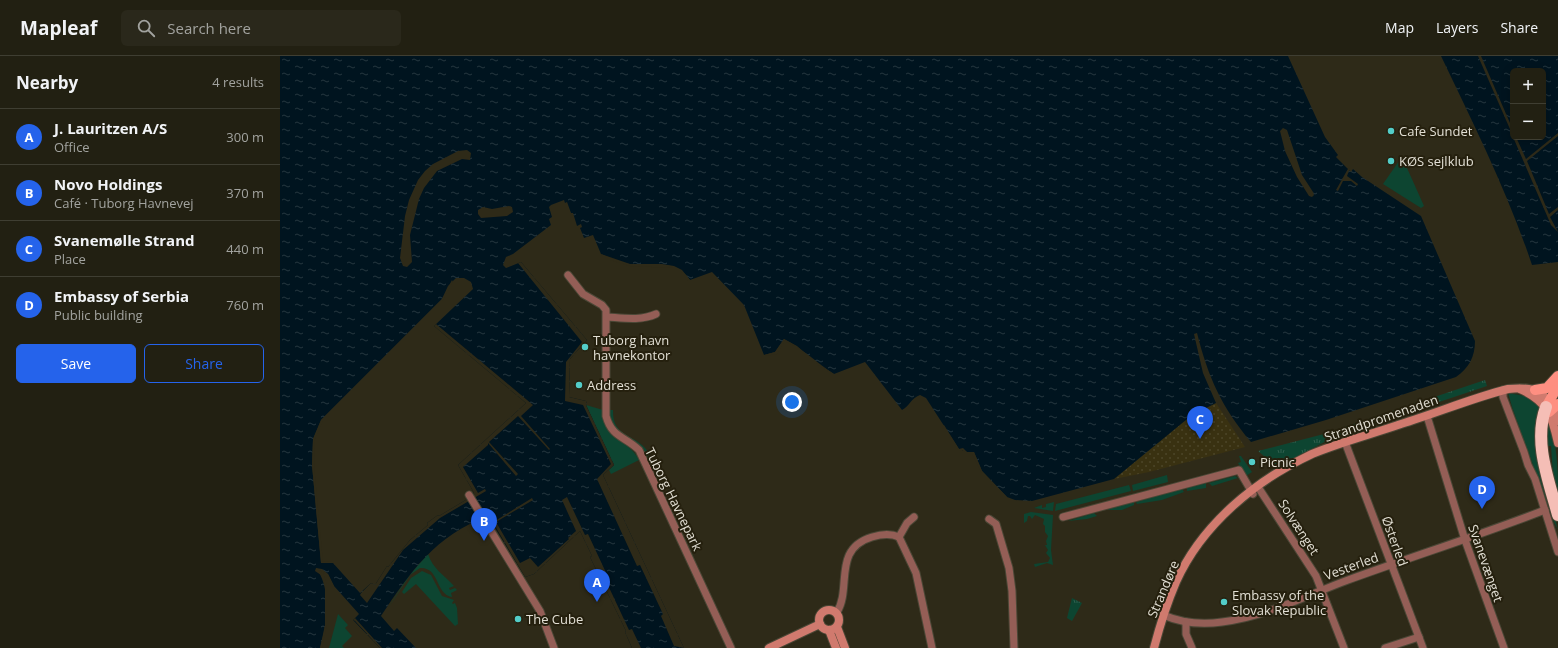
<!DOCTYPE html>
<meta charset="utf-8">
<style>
:root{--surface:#222012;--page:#2a281b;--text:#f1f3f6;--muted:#a2a39f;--line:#3f3e32;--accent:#2563eb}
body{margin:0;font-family:"Open Sans",sans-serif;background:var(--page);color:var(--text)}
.controls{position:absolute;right:12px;top:12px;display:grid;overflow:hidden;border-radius:6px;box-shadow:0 2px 10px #0003}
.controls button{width:36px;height:36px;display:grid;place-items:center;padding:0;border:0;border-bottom:1px solid var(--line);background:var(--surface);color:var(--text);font:20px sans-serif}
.you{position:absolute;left:512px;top:346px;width:14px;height:14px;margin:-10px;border:3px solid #fff;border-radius:50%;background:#1a73e8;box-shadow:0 0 0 6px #1a73e833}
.badge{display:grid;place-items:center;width:26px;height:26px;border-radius:50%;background:var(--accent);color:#fff;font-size:13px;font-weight:700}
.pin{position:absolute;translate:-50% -33px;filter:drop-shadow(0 1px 2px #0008)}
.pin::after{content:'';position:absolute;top:21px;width:14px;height:12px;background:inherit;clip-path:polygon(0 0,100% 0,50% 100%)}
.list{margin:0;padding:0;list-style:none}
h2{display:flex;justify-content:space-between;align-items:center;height:52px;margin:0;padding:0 16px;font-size:17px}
h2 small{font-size:13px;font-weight:400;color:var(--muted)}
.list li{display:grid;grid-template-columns:26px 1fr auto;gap:12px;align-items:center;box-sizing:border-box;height:56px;padding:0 16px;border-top:1px solid var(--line)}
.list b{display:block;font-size:15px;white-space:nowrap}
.list p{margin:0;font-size:13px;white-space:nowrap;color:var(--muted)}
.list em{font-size:13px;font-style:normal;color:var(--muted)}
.actions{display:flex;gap:8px;padding:12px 16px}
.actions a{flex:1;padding:9px 0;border:1px solid var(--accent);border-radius:6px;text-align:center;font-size:14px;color:var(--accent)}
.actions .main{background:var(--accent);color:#fff}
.icon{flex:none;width:22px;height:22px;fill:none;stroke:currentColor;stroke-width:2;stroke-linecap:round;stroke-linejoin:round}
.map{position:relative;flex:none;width:1278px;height:592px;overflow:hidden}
header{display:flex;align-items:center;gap:24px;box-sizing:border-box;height:56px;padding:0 20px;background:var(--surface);border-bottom:1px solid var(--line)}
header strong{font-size:19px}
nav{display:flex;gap:22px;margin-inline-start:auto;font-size:14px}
.search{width:280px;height:36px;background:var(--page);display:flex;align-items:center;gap:10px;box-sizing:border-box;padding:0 14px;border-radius:6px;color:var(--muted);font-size:15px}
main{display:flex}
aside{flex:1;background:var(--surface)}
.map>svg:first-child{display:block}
</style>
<header>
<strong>Mapleaf</strong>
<div class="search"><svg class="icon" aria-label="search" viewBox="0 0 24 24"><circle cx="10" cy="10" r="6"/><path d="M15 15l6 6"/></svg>Search here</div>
<nav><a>Map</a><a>Layers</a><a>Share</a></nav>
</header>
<main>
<aside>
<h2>Nearby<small>4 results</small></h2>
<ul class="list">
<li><span class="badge">A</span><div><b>J. Lauritzen A/S</b><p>Office</p></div><em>300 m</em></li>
<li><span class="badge">B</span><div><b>Novo Holdings</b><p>Café · Tuborg Havnevej</p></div><em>370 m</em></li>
<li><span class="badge">C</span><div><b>Svanemølle Strand</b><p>Place</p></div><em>440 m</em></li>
<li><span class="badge">D</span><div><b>Embassy of Serbia</b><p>Public building</p></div><em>760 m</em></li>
</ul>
<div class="actions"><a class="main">Save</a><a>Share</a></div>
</aside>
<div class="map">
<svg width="1278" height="592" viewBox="0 0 1278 592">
<defs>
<pattern id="sand-dots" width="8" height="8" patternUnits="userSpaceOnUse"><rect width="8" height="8" fill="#393111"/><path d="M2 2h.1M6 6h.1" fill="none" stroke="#4c4528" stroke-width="1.8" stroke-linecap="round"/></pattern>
<pattern id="park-tufts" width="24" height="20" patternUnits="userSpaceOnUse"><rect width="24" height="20" fill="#0d4531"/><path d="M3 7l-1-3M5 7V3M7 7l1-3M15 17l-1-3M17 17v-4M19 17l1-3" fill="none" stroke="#305f4e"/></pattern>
<pattern id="water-ripples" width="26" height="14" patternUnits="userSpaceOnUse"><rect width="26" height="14" fill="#00141f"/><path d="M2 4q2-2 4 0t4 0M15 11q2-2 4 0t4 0" fill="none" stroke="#25363f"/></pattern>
</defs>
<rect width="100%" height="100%" fill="#2e2a18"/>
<g fill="#0d4531">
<polygon points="1119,105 1127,112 1144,150 1141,152 1103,128"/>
<polygon points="1228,337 1245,340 1260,350 1260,407 1278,474 1273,464 1233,354"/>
<path d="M306 349 323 354C323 388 347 380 359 404L331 418 329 414 334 409Z"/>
<path d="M328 354H333C332 384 359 377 370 399L365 402 338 377 330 367Z"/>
<path d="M1267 362C1278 389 1278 412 1278 440L1273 419 1271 390H1265Z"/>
<polygon points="959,400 961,400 972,416 966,420 958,407 961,406"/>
<polygon points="887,419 888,426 853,435 852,429"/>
<polygon points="955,420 958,422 932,430 929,427"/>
<polygon points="926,427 926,432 907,435 907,432"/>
<polygon points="849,429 851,435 775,455 776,448"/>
<polygon points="902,433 904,436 882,444 857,448 856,446"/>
<polygon points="774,446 773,455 754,452 762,449 762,452 766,451 766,448"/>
<polygon points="854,446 854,449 842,454 828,454 829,453"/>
<polygon points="751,456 773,459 771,494 773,509 767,507 755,511 754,508 768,506 770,502 766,497 768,494 765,489 767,489 766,485 768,480 765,476 765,470 763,468 764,463 755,459 752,463 750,460 748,460 747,465 744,467 744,458"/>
<polygon points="814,457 817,460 807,463 788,465"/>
<path d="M148 498C153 513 163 518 174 530L169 532 170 534 175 532 177 534 171 537 172 541C155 538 160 511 140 512L130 519 108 552 127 522Z"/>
<polygon points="142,515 151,519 162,540 174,544 172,547 173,548 175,547 177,552 178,568 175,570 136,528 124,538 122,536 131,522"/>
<polygon points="58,558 68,569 65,572 72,580 62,590 64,592 49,592"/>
</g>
<polygon fill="url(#sand-dots)" points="936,347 965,391 869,416 834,423 912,359"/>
<g fill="url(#park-tufts)">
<polygon points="1205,324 1207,330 1054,381 997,411 978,395 1044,378"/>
<polygon points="792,542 802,547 792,565 787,562"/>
</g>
<g fill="url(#water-ripples)" fill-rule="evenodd">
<path d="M0 0H1008L1045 81 1058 99 1056 101 1071 116 1073 113 1082 121 1141 160 1195 285C1195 301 1189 312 1176 321L1046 364 971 386C942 352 928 321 917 277L914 278 923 317 936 347 912 359 834 423 752 445 735 444 727 441 702 415 694 396H687L679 393 646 342 640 339C631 342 629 351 622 354L585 306 554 318C537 307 522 292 504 283L495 296 484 299 464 249 432 216 410 224C395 201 373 212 350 208 340 207 330 202 321 198L313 179 304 182 300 172 302 171 301 168 297 170 293 157H291L287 146 285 147 284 144 271 149 269 151 272 161 269 163 271 169 233 198 226 201 223 209 226 212 241 206 307 284 290 303 289 341 306 345 307 349H306L334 409 323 419 404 592H352L345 576 346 575 310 501 312 500 300 475 254 518 245 521 208 460C155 480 131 515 101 560L114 575 117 572 136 592H100L73 564 79 558 54 530 48 518 36 512C52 533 47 568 40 592H0ZM176 222H184L191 226 193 233 154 270 246 347 178 409 193 435 194 439 159 460 158 459 147 467 148 469 130 484 108 511 107 510 95 529 91 527 80 537 53 507H41L32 409 33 383 41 364 162 243 168 230Z"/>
<path d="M1161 0H1278V206L1252 209C1228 137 1194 69 1161 0ZM1233 15H1263V81H1233Z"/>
</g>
<g fill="#2e2a18">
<polygon points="1198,0 1201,0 1233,74 1233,80"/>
<polygon points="1003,72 1007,74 1022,119 1033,136 1034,139 1032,141 1029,140 1017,121 1005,95 1000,75"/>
<polygon points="1278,77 1278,80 1247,105 1269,158 1278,151 1278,154 1270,161 1278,176 1271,169 1233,81 1236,81 1246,103"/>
<polygon points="187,94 191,97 190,104 182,103 157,115 144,132 139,143 130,179 132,206 127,211 123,210 120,202 125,160 129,144 138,124 145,115 153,108 178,95"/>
<polygon points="1069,111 1070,112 1067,120 1078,128 1077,130 1071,125 1063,125 1058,135 1056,134"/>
<polygon points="229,150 232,151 233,156 227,160 201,162 198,158 198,154 203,151 212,153"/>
<polygon points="321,198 350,208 382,208 394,210 402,214 410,224 408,225 401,216 393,212 350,210 330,204 322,200"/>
<polygon points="241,206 307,284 290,303 289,341 306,345 307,349 306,349 334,409 323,419 404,592 394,590 381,560 383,558 360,509 357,510 317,423 331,408 303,349 285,345 286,306 302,286 238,207"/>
<polygon points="172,224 173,226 163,244 43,365 35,383 34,409 43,506 51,505 51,507 41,507 32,409 33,383 41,364 162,243"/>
<polygon points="156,268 253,349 241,360 270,393 269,394 238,360 209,386 238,418 236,420 208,387 208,389 183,411 198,437 205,433 206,435 160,462 123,494 87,547 80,539 81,537 91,527 95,529 107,510 108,511 130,484 148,469 147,467 158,459 159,460 194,439 193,435 178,409 246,347 154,270"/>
<polygon points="504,283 517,290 535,306 554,318 552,319 534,307 516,291 505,285 497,298 485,300 484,299 495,296"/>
<polygon points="664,369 679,393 683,392 687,396 694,396 702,415 727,441 725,442 712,429 701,416 692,398 687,398 682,394 678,394 662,370"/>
<polygon points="287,441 305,479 308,478 329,523 326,525 349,574 352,573 361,592 352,592 345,576 346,575 310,501 312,500 300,475 254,518 245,521 209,460 193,467 191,464 209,454 215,465 252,442 253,444 216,466 240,507 250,502 258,511 289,483 288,482 296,475 282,444"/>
<polygon points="36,512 42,513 48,518 54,530 52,531 49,528 46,519 41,515 38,514 43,517 47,528 47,569 42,592 40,592 45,569 45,528 41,519 35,515"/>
<polygon points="75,562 102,592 100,592 75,565 73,564"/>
</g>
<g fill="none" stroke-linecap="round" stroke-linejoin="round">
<defs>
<g id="street">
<path d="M288 219 303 238 322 249 326 254V360C332 382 345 380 359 394L451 592"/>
<path d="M327 261C343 262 361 265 376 258"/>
<polyline points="1223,334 1223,341 1244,396 1248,409 1255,423 1278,496"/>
<polyline points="1147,360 1185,484 1224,592"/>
<polyline points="1065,386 1143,592"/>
<polyline points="978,431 1036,520 1064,592"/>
<polyline points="189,439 260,555 274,592"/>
<polyline points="783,461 959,414 973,438"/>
<polyline points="709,463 716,468 729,512 732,535 734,592"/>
<polyline points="619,481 636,517 652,592"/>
<polyline points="619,481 627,467 634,461"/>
<path d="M557 556C572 532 552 493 592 481 602 478 610 477 619 481"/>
<path d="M883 559C902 567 922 569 942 566 986 561 1027 539 1068 524 1134 500 1200 479 1265 454"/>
<polyline points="906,566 906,578 912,592"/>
<polyline points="1105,592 1139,581"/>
</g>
<g id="secondary">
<path d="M1240 333C1267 345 1272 359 1278 387"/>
<circle cx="549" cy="564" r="10"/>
<polyline points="557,571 565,592"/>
<polyline points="549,574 556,592"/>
<polyline points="489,592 540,568"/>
<path d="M874 592C880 569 887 547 896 526 922 468 976 424 1032 398 1061 386 1092 378 1121 368 1157 357 1192 342 1228 333 1258 330 1266 335 1278 365"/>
</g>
<g id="primary">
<polyline points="1255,334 1267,332 1278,320"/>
<polyline points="1266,351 1278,330"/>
<polyline points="1269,356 1278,348"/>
</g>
<path id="highway" d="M1266 351C1253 386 1269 425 1278 459"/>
</defs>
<use href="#street" stroke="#4b4736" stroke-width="9"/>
<use href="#secondary" stroke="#4b4736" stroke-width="10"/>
<use href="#primary" stroke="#4b4736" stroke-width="12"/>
<use href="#highway" stroke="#4b4736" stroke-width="14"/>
<use href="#street" stroke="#945e56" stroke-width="7"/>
<use href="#secondary" stroke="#d07a6e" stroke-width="8"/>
<use href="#primary" stroke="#fe8f81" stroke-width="10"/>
<use href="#highway" stroke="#f5beb6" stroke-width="12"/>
</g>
<g fill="#53cdc9" stroke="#25200e" stroke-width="1.5">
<circle cx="1111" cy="75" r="4"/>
<circle cx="1111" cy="105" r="4"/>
<circle cx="305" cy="291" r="4"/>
<circle cx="299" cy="329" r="4"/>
<circle cx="972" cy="406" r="4"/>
<circle cx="944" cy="546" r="4"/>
<circle cx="238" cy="563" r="4"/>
</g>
<g text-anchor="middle" stroke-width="4" stroke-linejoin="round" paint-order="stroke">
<g font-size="13" fill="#e2dfd4" stroke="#25200e" text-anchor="start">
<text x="1119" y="80">Cafe Sundet</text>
<text x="1119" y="110">KØS sejlklub</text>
<text x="313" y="289">Tuborg havn<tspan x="313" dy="15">havnekontor</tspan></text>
<text x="307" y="334">Address</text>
<text x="980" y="411">Picnic</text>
<text x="952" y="544">Embassy of the<tspan x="952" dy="15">Slovak Republic</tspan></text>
<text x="246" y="568">The Cube</text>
</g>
<g font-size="13" fill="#e2dfd4" stroke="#25200e">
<text transform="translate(1101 362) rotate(-19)" y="5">Strandpromenaden</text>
<text transform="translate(394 443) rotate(64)" y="5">Tuborg Havnepark</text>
<text transform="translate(1019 471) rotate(57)" y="5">Solvænget</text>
<text transform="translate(1115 485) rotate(70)" y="5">Østerled</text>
<text transform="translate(1206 507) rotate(71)" y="5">Svanevænget</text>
<text transform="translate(1071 510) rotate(-20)" y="5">Vesterled</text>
<text transform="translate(883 533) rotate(-67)" y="5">Strandøre</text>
</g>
</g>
</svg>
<div class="controls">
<button>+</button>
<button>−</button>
</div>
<div class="you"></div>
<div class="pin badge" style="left:317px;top:546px">A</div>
<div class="pin badge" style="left:204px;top:485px">B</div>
<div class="pin badge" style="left:920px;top:383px">C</div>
<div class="pin badge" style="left:1202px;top:453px">D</div>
</div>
</main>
